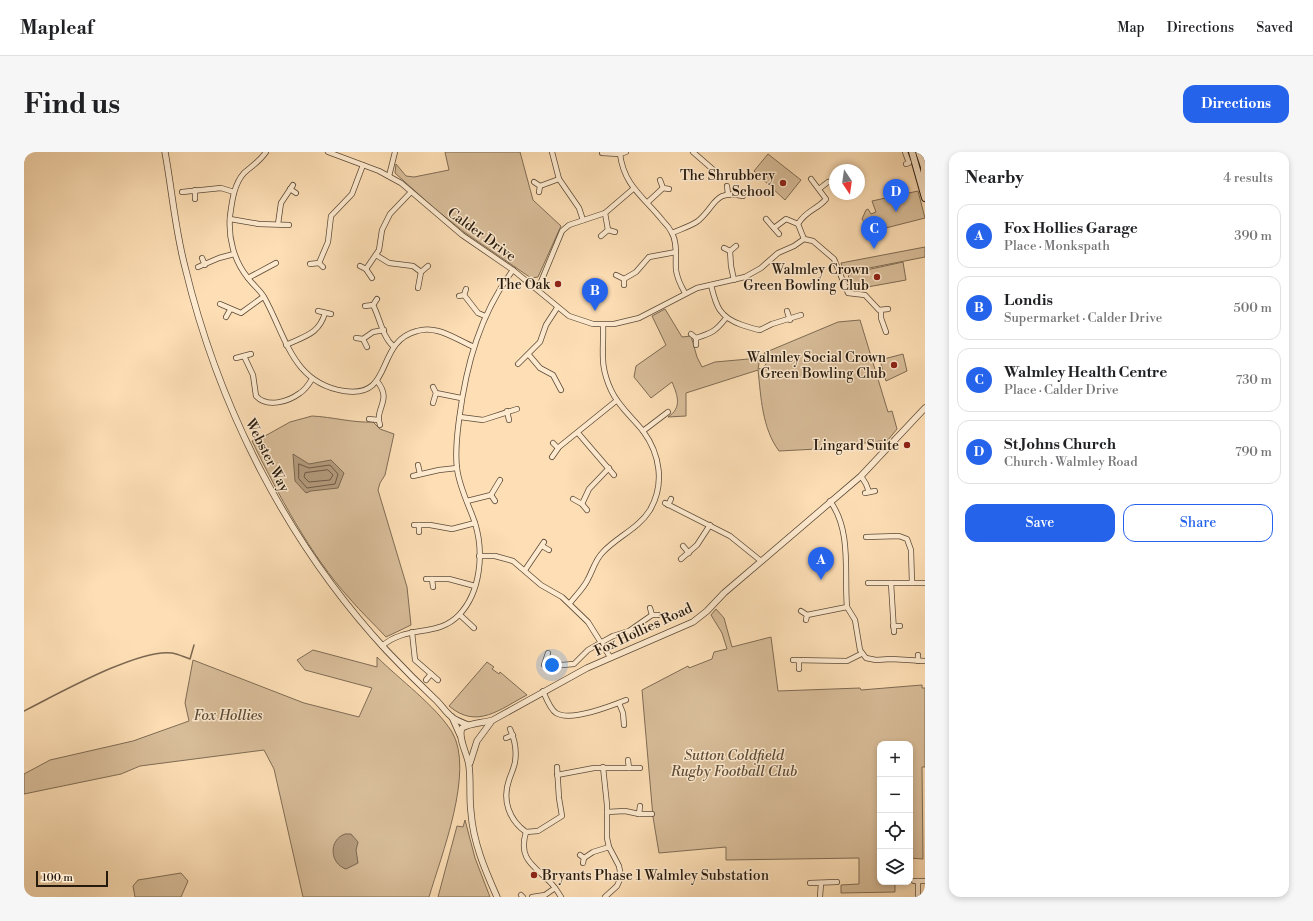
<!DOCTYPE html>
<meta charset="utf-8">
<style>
:root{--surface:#fff;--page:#f6f6f6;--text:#202124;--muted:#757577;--line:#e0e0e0;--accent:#2563eb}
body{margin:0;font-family:"Libre Bodoni",serif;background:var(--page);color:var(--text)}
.controls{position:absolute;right:12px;bottom:12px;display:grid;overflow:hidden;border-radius:8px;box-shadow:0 2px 6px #0003}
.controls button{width:36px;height:36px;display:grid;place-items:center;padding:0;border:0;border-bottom:1px solid var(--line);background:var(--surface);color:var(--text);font:20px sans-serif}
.compass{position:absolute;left:805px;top:12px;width:36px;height:36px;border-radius:50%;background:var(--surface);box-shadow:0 2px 6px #0003;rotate:167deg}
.scale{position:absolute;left:12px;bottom:10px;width:72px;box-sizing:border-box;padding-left:4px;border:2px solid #261a0f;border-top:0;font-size:11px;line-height:14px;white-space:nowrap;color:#261a0f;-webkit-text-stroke:3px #feeacf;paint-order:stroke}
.you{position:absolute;left:528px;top:513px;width:14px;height:14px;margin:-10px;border:3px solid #fff;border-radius:50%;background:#1a73e8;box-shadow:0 0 0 6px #1a73e833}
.badge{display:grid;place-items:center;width:26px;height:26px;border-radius:50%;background:var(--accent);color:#fff;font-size:13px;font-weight:700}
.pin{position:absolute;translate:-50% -33px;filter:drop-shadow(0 1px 2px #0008)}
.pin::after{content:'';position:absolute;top:21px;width:14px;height:12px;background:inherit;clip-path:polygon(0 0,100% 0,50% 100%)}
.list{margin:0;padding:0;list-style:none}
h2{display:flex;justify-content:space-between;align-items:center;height:52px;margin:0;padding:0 16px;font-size:17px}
h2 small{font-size:13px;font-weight:400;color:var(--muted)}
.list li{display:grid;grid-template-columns:26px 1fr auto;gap:12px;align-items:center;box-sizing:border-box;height:64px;margin:0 8px 8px;padding:0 8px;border:1px solid var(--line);border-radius:12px}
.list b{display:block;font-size:15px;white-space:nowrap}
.list p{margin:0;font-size:13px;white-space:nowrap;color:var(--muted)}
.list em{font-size:13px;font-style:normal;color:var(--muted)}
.actions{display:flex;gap:8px;padding:12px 16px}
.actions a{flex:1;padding:9px 0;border:1px solid var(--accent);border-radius:12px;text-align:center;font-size:14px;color:var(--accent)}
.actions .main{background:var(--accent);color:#fff}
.icon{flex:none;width:22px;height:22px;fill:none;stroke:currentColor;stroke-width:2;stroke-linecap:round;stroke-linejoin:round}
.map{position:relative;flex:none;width:901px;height:745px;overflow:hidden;border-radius:12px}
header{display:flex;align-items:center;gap:24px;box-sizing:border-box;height:56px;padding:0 20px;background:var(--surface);border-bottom:1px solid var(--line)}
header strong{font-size:19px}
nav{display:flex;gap:22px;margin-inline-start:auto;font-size:14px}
.intro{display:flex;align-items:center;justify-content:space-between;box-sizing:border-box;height:96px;padding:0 24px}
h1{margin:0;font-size:28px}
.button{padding:10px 18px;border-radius:12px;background:var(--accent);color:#fff;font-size:14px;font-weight:700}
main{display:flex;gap:24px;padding:0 24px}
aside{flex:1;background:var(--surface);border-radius:12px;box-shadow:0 2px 6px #0003}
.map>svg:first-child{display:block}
</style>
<header>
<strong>Mapleaf</strong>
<nav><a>Map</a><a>Directions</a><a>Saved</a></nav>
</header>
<div class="intro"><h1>Find us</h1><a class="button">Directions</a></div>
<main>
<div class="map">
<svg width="901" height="745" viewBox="0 0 901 745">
<rect width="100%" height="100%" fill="#fddeb5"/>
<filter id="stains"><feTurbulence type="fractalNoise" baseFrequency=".005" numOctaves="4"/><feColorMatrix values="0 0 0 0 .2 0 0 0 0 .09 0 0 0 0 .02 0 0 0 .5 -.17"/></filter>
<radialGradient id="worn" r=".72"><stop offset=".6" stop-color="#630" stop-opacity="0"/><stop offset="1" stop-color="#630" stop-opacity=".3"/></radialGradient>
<g fill="#d8bd99" stroke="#7f6c54">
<polygon points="421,0 496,0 509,48 537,74 514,125 507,126 440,80 411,57 371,21 372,12 382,24 390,25 425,18"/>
<polygon points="744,2 777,28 761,48 730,19"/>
<polygon points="894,39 901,66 846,80 838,67 842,58 844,57 847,62 852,60 848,49"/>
<polygon points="901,95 901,105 820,121 817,111"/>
<polygon points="879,110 882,128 827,138 824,122"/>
<path d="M641 157 658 185 667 184 673 205 678 215 691 210 736 206 734 217 739 216 742 212 740 201 814 170 836 168 864 260 868 259 873 277 864 288 793 297 755 299C738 276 737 245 734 218L662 241V264L644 265C658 256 654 244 648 230L627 246 610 225 612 214 642 193 628 164Z"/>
<polygon points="879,202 883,219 862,229 856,208"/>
<path d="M288 264C309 265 329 271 349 270L356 277 370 282 361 323 356 331 354 338 383 435 387 473 362 485C350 472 337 460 326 447 286 403 254 342 228 289L241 284 266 270Z"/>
<polygon points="692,457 700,466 708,495 747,485 754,539 836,536 837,538 898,533 898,536 901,536 901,615 898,615 899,707 886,706 886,592 856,592 856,730 871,730 871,740 817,741 817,733 835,732 835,706 702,708 702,695 635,701 629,665 618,538 664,514 665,516 688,507 690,500 703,497 698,481 687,463"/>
<path d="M289 498 353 515V505C376 528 411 553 428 580 451 619 417 704 405 745H279L250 617 240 598 116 614 97 622 0 642V622L26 608 109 589 165 569 161 551 169 508 280 551 335 565 348 536 281 518 273 508Z"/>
<path d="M463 510 470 515 468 517 475 522 476 520 503 543C476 557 453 578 425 554Z"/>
<polygon points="441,668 451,706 466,745 414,745 433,674 439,675"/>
<polygon points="157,721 164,729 157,745 111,745 109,734 114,728"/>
</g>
<g fill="#b49b7d" stroke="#7b6751">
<polygon points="269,302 285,312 307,308 320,321 314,336 287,339 282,341 271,329"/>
<path d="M321 682H327L334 690 332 698 334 711 322 717C306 712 304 688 321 682Z"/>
</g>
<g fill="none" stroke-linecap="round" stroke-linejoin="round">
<g stroke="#6d5a46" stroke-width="1">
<polygon points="275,312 285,316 306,313 314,322 311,332 283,336 275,327"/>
<polygon points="304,318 309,323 306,328 285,330 280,325 281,321"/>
</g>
<path stroke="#7b6751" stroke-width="1.5" d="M0 559C32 543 115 496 148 501 154 502 160 505 166 507L170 493"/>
<defs>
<g id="minor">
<path d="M242 0C236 9 228 14 220 21 210 32 208 49 206 64 204 86 210 109 224 126 229 133 236 138 240 145 262 184 268 231 320 239 371 247 350 190 393 179 399 177 407 177 414 179 426 182 438 190 450 195"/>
<polyline points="304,0 355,19 377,31 438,83 489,118 545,164 569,172 590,172 615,166 673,136 721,125 737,116 754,101 770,94 780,87 789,89 810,107 824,141 841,143 855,158 864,157"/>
<polyline points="528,0 535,27 555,56 559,68"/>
<polyline points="669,0 693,21"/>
<polyline points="881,0 885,11 882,12"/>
<polyline points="578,1 596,2 602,0"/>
<path d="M596 2C600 34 620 45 639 69 642 72 646 77 648 81 654 92 651 106 652 118 653 126 657 134 661 141"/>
<polyline points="365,24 371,0"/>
<polyline points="636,28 639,36 645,37"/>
<polyline points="510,30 516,34 515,40"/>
<polyline points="516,34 535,27"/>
<polyline points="703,34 704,42"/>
<polyline points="266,37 272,41"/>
<polyline points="795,37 804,30"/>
<polyline points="171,38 171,47"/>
<polyline points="158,40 197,36 210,40"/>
<polyline points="624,50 639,36"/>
<polyline points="581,61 584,78"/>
<polyline points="206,67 235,72 265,73"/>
<polyline points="742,67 755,82"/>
<polyline points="254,72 257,51 269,33"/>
<polyline points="750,76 762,67 774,72"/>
<path d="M648 81C657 77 667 74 674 69 692 54 690 37 719 44"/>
<polyline points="577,84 584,78 591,80"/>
<path d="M780 87 774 72C782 58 793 58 802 47L787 27"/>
<polyline points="700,96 706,99 712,94"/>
<polyline points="706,99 707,114 710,128"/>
<polyline points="352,103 365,111 389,114 397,120 404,114"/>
<polyline points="178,106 181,113"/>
<polyline points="295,111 304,90 307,64 328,42 339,13"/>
<polyline points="286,112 295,111 299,115"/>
<polyline points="336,114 342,117 348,126"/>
<polyline points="174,115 195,106 210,102"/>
<polyline points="342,117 355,98 358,78 366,62 387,40"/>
<polyline points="592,123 600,127 600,133"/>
<polyline points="224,126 252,111"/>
<polyline points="600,127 612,120 625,105 652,100"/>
<path d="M687 133C692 154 695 165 718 173 724 175 730 177 736 178L748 172 777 163"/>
<polyline points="394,136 397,120"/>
<polyline points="514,137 538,79 545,73 581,61 609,37"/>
<polyline points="440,143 454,161 461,164"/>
<polyline points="435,144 440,143 442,137"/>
<polyline points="196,152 217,161 239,145"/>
<path d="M349 153C356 166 358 184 369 194"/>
<polyline points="341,154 349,153 353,147"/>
<polyline points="294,159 307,162"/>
<polyline points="763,159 766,168"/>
<polyline points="857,159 857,166 862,180"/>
<polyline points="202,165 206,158"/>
<path d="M667 182 672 186C688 181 692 179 702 166"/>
<polyline points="332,186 339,187 343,195"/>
<polyline points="339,187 349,180 360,178"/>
<path d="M262 193C281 184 295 182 301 161"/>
<polyline points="672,193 672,186"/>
<polyline points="505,203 516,216 529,223 537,238"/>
<path d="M220 204 229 223 232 244C243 256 264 250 276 241 281 238 285 232 288 227"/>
<polyline points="212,206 227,202"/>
<polyline points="494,212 516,190 522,173 533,156"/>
<path d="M353 229C369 249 350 256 356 273"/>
<polyline points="412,241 437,246"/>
<polyline points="409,251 412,241 409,235"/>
<polyline points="483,259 485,268"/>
<polyline points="436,265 459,268 493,257"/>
<polyline points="345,267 354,268"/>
<polyline points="619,279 644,260"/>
<polyline points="554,281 590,323"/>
<polyline points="529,291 534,296"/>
<polyline points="528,305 535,295 592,249"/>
<polyline points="394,313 396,322"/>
<polyline points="389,324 415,318 433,316"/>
<polyline points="837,324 842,332 845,340"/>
<polyline points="841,341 851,339"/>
<polyline points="467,343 471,349"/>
<polyline points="549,347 558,352 563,358"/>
<polyline points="443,349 467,343 476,328"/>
<path d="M806 349C828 379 820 421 823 455"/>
<polyline points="641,351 706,384 737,409"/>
<polyline points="558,352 565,337 585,316"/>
<polyline points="644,353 647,347"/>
<polyline points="390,373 406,373 428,377 451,371"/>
<polyline points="395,380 395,373"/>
<polyline points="842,385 875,384 883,387 887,398 888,431"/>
<polyline points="518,394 525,398"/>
<polyline points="659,394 665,401"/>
<polyline points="455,404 471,404 489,409 517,433 538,445 564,470 586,505"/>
<polyline points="657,407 673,393 686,373"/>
<polyline points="501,418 520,390"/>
<polyline points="402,427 425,427 451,434"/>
<polyline points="408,427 409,435"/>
<polyline points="844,431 901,431"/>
<polyline points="867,431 870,480"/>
<path d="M546 451C552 443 560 436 564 427 569 418 571 408 579 400 593 385 615 376 626 358 641 332 636 302 619 279 608 265 594 254 587 238 575 212 580 200 579 173"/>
<polyline points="823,455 831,468 836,498 842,506 852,508 867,507 901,509"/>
<polyline points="626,456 628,463 634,463"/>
<polyline points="777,459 783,463 782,468"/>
<polyline points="436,463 450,476"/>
<polyline points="783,463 823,455"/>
<polyline points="869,474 876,474"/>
<polyline points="388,480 391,508 414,528"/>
<path d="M358 494C384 472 413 486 435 463 457 440 460 400 451 371 445 353 435 335 433 316 431 300 433 283 435 268 442 213 456 162 489 118"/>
<polyline points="894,503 894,509"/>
<polyline points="769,508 823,509 837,502"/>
<polyline points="523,509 538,513 550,512 564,498 578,490 589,484 605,479 628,463"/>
<polyline points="520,513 524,501"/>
<polyline points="775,517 775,508"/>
<polyline points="402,528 407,522"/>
<path d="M519 539C522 546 526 557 532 561 547 570 587 554 602 548"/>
<polyline points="595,551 599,561 600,573"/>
<path d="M486 577C491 588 493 598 491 610 490 616 487 622 485 628 478 648 485 668 502 680"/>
<polyline points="482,586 489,583"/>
<polyline points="604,608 605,616"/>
<polyline points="579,615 583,653 583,686 585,695 595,714 597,725 593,734 581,745"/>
<polyline points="533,623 570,616 616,616"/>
<polyline points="616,654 615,662 628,662"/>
<polyline points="583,660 601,659 615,662"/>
<polyline points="502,680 514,679 538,664 535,646 533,615"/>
<path d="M502 680C494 707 509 713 526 730 530 734 534 740 537 745"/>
<polyline points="556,703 560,706 559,711"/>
<polyline points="560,706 569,700 585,695"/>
<polyline points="890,729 901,729"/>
<polyline points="786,731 813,730"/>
<polyline points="497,743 499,745"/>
<polyline points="508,745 521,743 531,736"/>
<polyline points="796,745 797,731"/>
<polyline points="894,745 894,729"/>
</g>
<g id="tertiary">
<path d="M141 0C148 38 151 77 161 115 195 257 264 392 363 499 379 516 396 533 413 549 418 554 423 562 429 566 434 569 439 571 444 573"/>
<polyline points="428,565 436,583"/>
<polyline points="446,611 453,589 467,570"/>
<path d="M473 745C461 718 449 690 447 660 445 645 447 629 445 614 444 603 433 585 438 576 446 571 459 571 469 568L563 516 669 470 683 459 700 441 837 324 901 256"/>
</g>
<g id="secondary">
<polyline points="888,0 901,46"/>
<polyline points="895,0 900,15 900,34"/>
</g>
</defs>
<use href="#minor" stroke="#5c4b38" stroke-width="6"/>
<use href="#tertiary" stroke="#5c4b38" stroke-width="7"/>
<use href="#secondary" stroke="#261a0f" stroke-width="8"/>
<use href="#minor" stroke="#feeacf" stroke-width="4.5"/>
<use href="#tertiary" stroke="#feeacf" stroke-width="5.5"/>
<use href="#secondary" stroke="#feeacf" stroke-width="6"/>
</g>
<g fill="#8f2418" stroke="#feeacf" stroke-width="1.5">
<circle cx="759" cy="31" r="4"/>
<circle cx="853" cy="125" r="4"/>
<circle cx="534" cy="132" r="4"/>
<circle cx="870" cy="213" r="4"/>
<circle cx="883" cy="293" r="4"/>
<circle cx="510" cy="723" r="4"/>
</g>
<g text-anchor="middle" stroke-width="3" stroke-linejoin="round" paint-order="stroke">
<g font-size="14" fill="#261a0f" stroke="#feeacf" text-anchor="end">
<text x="751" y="28">The Shrubbery<tspan x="751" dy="16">School</tspan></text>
<text x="845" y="122">Walmley Crown<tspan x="845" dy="16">Green Bowling Club</tspan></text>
<text x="526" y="137">The Oak</text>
<text x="862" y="210">Walmley Social Crown<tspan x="862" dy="16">Green Bowling Club</tspan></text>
<text x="875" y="298">Lingard Suite</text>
<text x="518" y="728" text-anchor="start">Bryants Phase 1 Walmley Substation</text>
</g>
<g font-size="14" fill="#261a0f" stroke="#feeacf">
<text transform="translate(458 82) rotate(36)" y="5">Calder Drive</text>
<text transform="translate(244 303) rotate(63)" y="5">Webster Way</text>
<text transform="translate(619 477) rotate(-25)" y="5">Fox Hollies Road</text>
</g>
<g font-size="14" font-style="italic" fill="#5b4b38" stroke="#feeacf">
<text x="204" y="568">Fox Hollies</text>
<text x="710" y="608">Sutton Coldfield<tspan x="710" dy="16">Rugby Football Club</tspan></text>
</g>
</g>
<rect width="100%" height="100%" filter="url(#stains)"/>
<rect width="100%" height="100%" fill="url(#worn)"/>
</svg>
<div class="controls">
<button>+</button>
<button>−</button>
<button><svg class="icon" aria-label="locate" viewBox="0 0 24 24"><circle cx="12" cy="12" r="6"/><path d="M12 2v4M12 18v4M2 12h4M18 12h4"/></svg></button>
<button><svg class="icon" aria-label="layers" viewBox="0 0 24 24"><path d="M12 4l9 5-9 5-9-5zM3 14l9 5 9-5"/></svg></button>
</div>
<svg class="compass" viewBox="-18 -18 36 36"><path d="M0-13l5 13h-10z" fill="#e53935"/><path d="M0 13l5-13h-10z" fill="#757577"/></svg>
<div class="scale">100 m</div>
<div class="you"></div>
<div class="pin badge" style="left:797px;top:428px">A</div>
<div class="pin badge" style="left:571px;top:159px">B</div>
<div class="pin badge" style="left:850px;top:97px">C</div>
<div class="pin badge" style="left:872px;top:60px">D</div>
</div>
<aside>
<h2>Nearby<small>4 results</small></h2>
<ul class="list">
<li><span class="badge">A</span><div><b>Fox Hollies Garage</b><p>Place · Monkspath</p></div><em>390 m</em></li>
<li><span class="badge">B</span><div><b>Londis</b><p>Supermarket · Calder Drive</p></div><em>500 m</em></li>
<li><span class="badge">C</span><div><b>Walmley Health Centre</b><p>Place · Calder Drive</p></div><em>730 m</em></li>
<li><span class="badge">D</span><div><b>St Johns Church</b><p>Church · Walmley Road</p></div><em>790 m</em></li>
</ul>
<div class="actions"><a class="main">Save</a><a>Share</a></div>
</aside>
</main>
